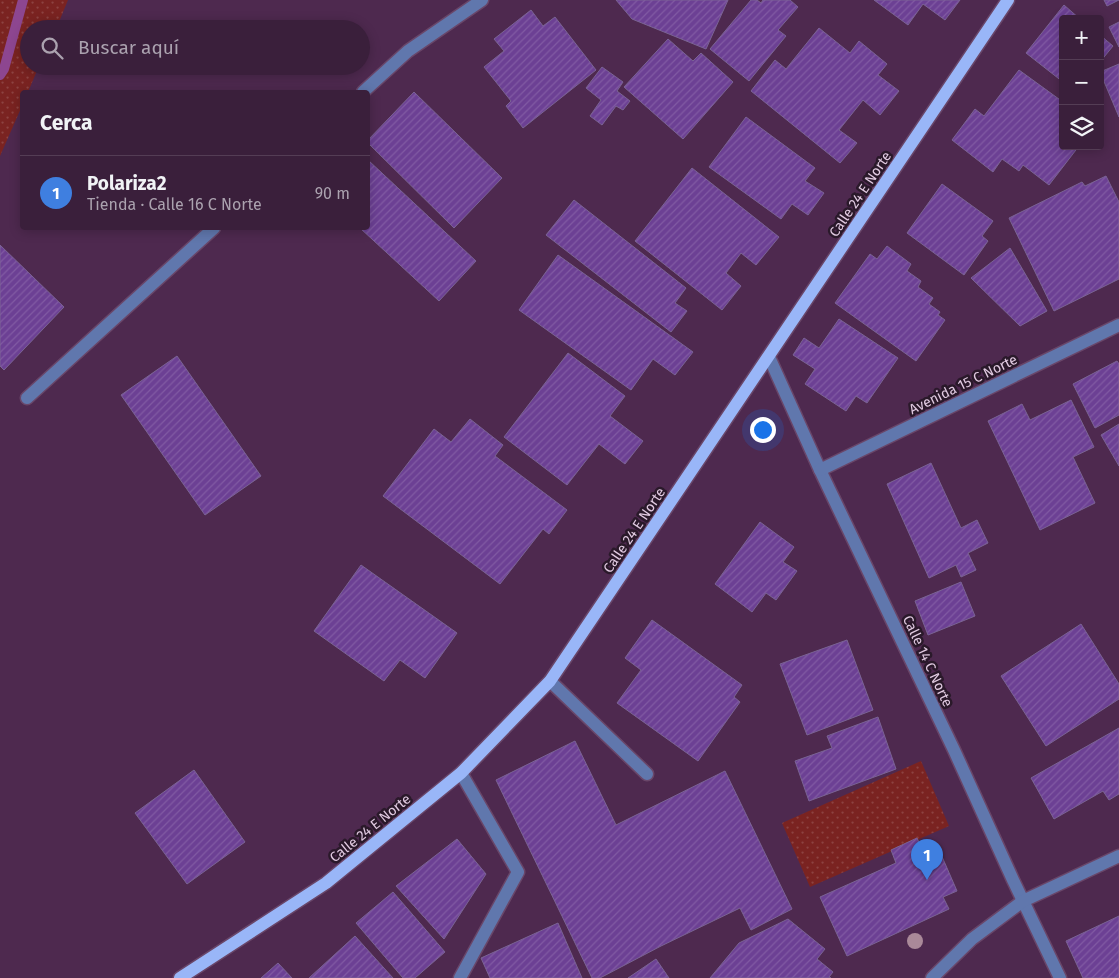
<!DOCTYPE html>
<html lang="es">
<meta charset="utf-8">
<style>
:root{--surface:#3a1f3b;--page:#452c46;--text:#f1f3f6;--muted:#aba2af;--line:#543d55;--accent:#8abfa5}
body{margin:0;font-family:"Fira Sans",sans-serif;background:var(--page);color:var(--text)}
.controls{position:absolute;right:15px;top:15px;display:grid;overflow:hidden;border-radius:5px;box-shadow:0 2px 12px #0003}
.controls button{width:45px;height:45px;display:grid;place-items:center;padding:0;border:0;border-bottom:1px solid var(--line);background:var(--surface);color:var(--text);font:25px sans-serif}
.you{position:absolute;left:762px;top:429px;width:18px;height:18px;margin:-12px;border:4px solid #fff;border-radius:50%;background:#1a73e8;box-shadow:0 0 0 8px #1a73e833}
.badge{display:grid;place-items:center;width:32px;height:32px;border-radius:50%;background:var(--accent);color:#fff;font-size:16px;font-weight:700}
.pin{position:absolute;translate:-50% -41px;filter:drop-shadow(0 1px 2px #0008)}
.pin::after{content:'';position:absolute;top:26px;width:18px;height:15px;background:inherit;clip-path:polygon(0 0,100% 0,50% 100%)}
.list{margin:0;padding:0;list-style:none}
h2{display:flex;justify-content:space-between;align-items:center;height:65px;margin:0;padding:0 20px;font-size:21px}
h2 small{font-size:16px;font-weight:400;color:var(--muted)}
.list li{display:grid;grid-template-columns:32px 1fr auto;gap:15px;align-items:center;box-sizing:border-box;height:75px;padding:0 20px;border-top:1px solid var(--line)}
.list b{display:block;font-size:19px;white-space:nowrap}
.list p{margin:0;font-size:16px;white-space:nowrap;color:var(--muted)}
.list em{font-size:16px;font-style:normal;color:var(--muted)}
.icon{flex:none;width:28px;height:28px;fill:none;stroke:currentColor;stroke-width:2;stroke-linecap:round;stroke-linejoin:round}
.map{position:relative;flex:none;width:1119px;height:978px;overflow:hidden}
.search{position:absolute;background:var(--surface);box-shadow:0 2px 12px #0003;left:20px;top:20px;width:350px;height:55px;display:flex;align-items:center;gap:12px;box-sizing:border-box;padding:0 18px;border-radius:28px;color:var(--muted);font-size:19px}
.panel{position:absolute;background:var(--surface);box-shadow:0 2px 12px #0003;left:20px;top:90px;width:350px;height:140px;border-radius:5px}
.map>svg:first-child{display:block}
</style>
<div class="map">
<svg width="1119" height="978" viewBox="0 0 1119 978">
<defs>
<pattern id="grass-dots" width="8" height="8" patternUnits="userSpaceOnUse" patternTransform="scale(1.25)"><rect width="8" height="8" fill="#7a2321"/><path d="M2 2h.1M6 6h.1" fill="none" stroke="#8d4241" stroke-width="1.8" stroke-linecap="round"/></pattern>
<pattern id="building-hatch" width="6" height="6" patternUnits="userSpaceOnUse" patternTransform="scale(1.25)"><rect width="6" height="6" fill="#6c4094"/><path d="M-1 1l2-2M0 6l6-6M5 7l2-2" fill="none" stroke="#815aa3"/></pattern>
</defs>
<rect width="100%" height="100%" fill="#4e294f"/>
<g fill="url(#grass-dots)">
<polygon points="0,0 68,0 56,29 29,29 29,66 39,66 28,92 22,92 22,106 0,156"/>
<polygon points="921,761 949,826 810,887 782,823"/>
</g>
<g fill="none" stroke-linecap="round" stroke-linejoin="round">
<polyline stroke="#8d4690" stroke-width="10" points="0,75 4,69 23,0"/>
</g>
<g fill="url(#building-hatch)" stroke="#7a6394">
<polygon points="616,0 728,0 706,49 632,19"/>
<polygon points="751,0 757,0 761,3 763,0 790,0 798,7 778,30 786,36 749,81 710,49"/>
<polygon points="874,0 960,0 945,20 923,4 908,25"/>
<polygon points="1104,0 1119,0 1107,6"/>
<polygon points="1064,5 1080,19 1063,19 1063,82 1026,53"/>
<polygon points="531,10 543,26 555,17 596,70 523,128 506,106 511,101 484,67 504,51 494,39"/>
<polygon points="1119,22 1119,47 1109,27"/>
<polygon points="819,28 850,53 859,41 887,64 878,75 899,91 880,115 863,100 839,130 857,143 840,163 751,91 775,60 786,69"/>
<polygon points="1100,35 1113,46 1100,62"/>
<polygon points="668,39 693,61 701,53 733,82 683,139 624,87"/>
<polygon points="1119,64 1119,117 1100,72"/>
<polygon points="602,67 623,82 617,91 630,101 623,110 616,106 602,125 590,116 601,100 586,88"/>
<polygon points="1019,70 1063,102 1063,146 1079,146 1049,185 1023,165 1019,171 1002,159 993,172 952,140 975,109 984,116"/>
<polygon points="414,92 502,178 454,228 368,143 368,140"/>
<polygon points="746,117 815,168 805,181 824,193 808,215 792,204 781,219 709,167"/>
<polygon points="368,160 476,261 439,301 360,228 368,228"/>
<polygon points="692,168 779,237 756,265 741,253 726,273 741,286 722,310 635,241"/>
<polygon points="1106,176 1119,202 1119,279 1054,311 1009,218 1082,182 1085,186"/>
<polygon points="942,184 993,221 982,236 988,241 964,275 907,233"/>
<polygon points="574,200 686,288 675,303 687,311 671,332 546,235"/>
<polygon points="0,245 64,307 4,370 0,366"/>
<polygon points="887,246 911,264 907,271 921,281 918,287 933,298 929,304 940,312 938,315 945,320 916,361 835,303 870,254 877,259"/>
<polygon points="1010,248 1047,311 1020,326 971,278"/>
<polygon points="558,255 693,352 675,375 653,359 631,390 519,310"/>
<polygon points="839,319 898,358 867,403 856,396 846,411 805,384 815,369 793,355 804,338 819,348"/>
<polygon points="568,353 625,396 610,416 643,441 625,464 599,444 567,485 504,437"/>
<polygon points="177,356 261,476 205,515 121,395"/>
<polygon points="1117,361 1119,364 1119,415 1095,428 1073,384"/>
<polygon points="1071,400 1094,447 1073,457 1095,503 1040,530 988,421 1022,404 1030,420"/>
<polygon points="470,419 503,445 495,456 567,510 549,534 543,529 500,584 383,496 434,429 451,442"/>
<polygon points="1119,424 1119,466 1101,435"/>
<polygon points="931,463 961,528 977,520 988,543 968,553 976,570 961,577 956,565 929,578 887,484"/>
<polygon points="760,522 794,547 783,562 797,571 776,600 766,593 752,612 715,584"/>
<polygon points="361,565 457,633 425,678 400,660 384,681 314,631"/>
<polygon points="961,582 975,616 928,635 915,601"/>
<polygon points="652,620 742,685 734,697 740,702 698,761 617,703 641,670 625,658"/>
<polygon points="1081,624 1119,684 1119,699 1046,746 1001,676"/>
<polygon points="847,640 873,710 807,735 780,664"/>
<polygon points="878,717 896,769 809,801 795,761 832,748 827,736"/>
<polygon points="1119,728 1119,794 1109,800 1103,791 1054,819 1031,778"/>
<polygon points="575,741 616,825 725,771 792,909 751,930 740,908 661,946 600,978 592,978 496,780"/>
<polygon points="194,770 245,842 187,884 135,813"/>
<polygon points="917,838 926,858 940,852 957,891 943,897 949,909 847,956 820,897 896,863 891,850"/>
<polygon points="457,839 486,874 444,939 396,886"/>
<polygon points="393,892 445,952 415,978 403,978 356,923"/>
<polygon points="1119,916 1119,978 1083,978 1066,941"/>
<polygon points="788,919 825,949 817,959 833,972 829,977 831,978 710,978 739,943"/>
<polygon points="558,923 582,978 490,978 481,958"/>
<polygon points="355,936 393,978 309,978"/>
<polygon points="656,959 669,978 628,978"/>
<polygon points="278,963 292,978 261,978"/>
</g>
<g fill="none" stroke-linecap="round" stroke-linejoin="round">
<defs>
<g id="minor">
<polyline points="363,92 408,51 482,0"/>
<polyline points="769,357 820,470 954,750 1013,880 1060,978"/>
<polyline points="27,398 214,228"/>
<polyline points="820,470 1119,325"/>
<polyline points="550,681 647,774"/>
<polyline points="460,978 518,872 461,773"/>
<polyline points="932,978 972,939 1023,901 1119,856"/>
</g>
<polyline id="major" points="180,978 326,883 461,773 550,681 1008,0"/>
</defs>
<use href="#minor" stroke="#694669" stroke-width="15"/>
<use href="#major" stroke="#694669" stroke-width="15"/>
<use href="#minor" stroke="#6077ad" stroke-width="12"/>
<use href="#major" stroke="#99b6f8" stroke-width="12"/>
</g>
<circle fill="#aa8999" cx="915" cy="941" r="8"/>
<g text-anchor="middle" stroke-width="5" stroke-linejoin="round" paint-order="stroke">
<g font-size="14" fill="#e2cbe2" stroke="#2a192a">
<text transform="translate(860 194) rotate(-56)" y="5">Calle 24 E Norte</text>
<text transform="translate(963 384) rotate(-26)" y="5">Avenida 15 C Norte</text>
<text transform="translate(634 530) rotate(-56)" y="5">Calle 24 E Norte</text>
<text transform="translate(928 661) rotate(65)" y="5">Calle 14 C Norte</text>
<text transform="translate(370 828) rotate(-39)" y="5">Calle 24 E Norte</text>
</g>
</g>
</svg>
<div class="controls">
<button>+</button>
<button>−</button>
<button><svg class="icon" aria-label="layers" viewBox="0 0 24 24"><path d="M12 4l9 5-9 5-9-5zM3 14l9 5 9-5"/></svg></button>
</div>
<div class="you"></div>
<div class="pin badge" style="left:927px;top:880px;background:#3f7fe0">1</div>
<div class="search"><svg class="icon" aria-label="search" viewBox="0 0 24 24"><circle cx="10" cy="10" r="6"/><path d="M15 15l6 6"/></svg>Buscar aquí</div>
<section class="panel">
<h2>Cerca<small></small></h2>
<ul class="list">
<li><span class="badge" style="background:#3f7fe0">1</span><div><b>Polariza2</b><p>Tienda · Calle 16 C Norte</p></div><em>90 m</em></li>
</ul>
</section>
</div>
